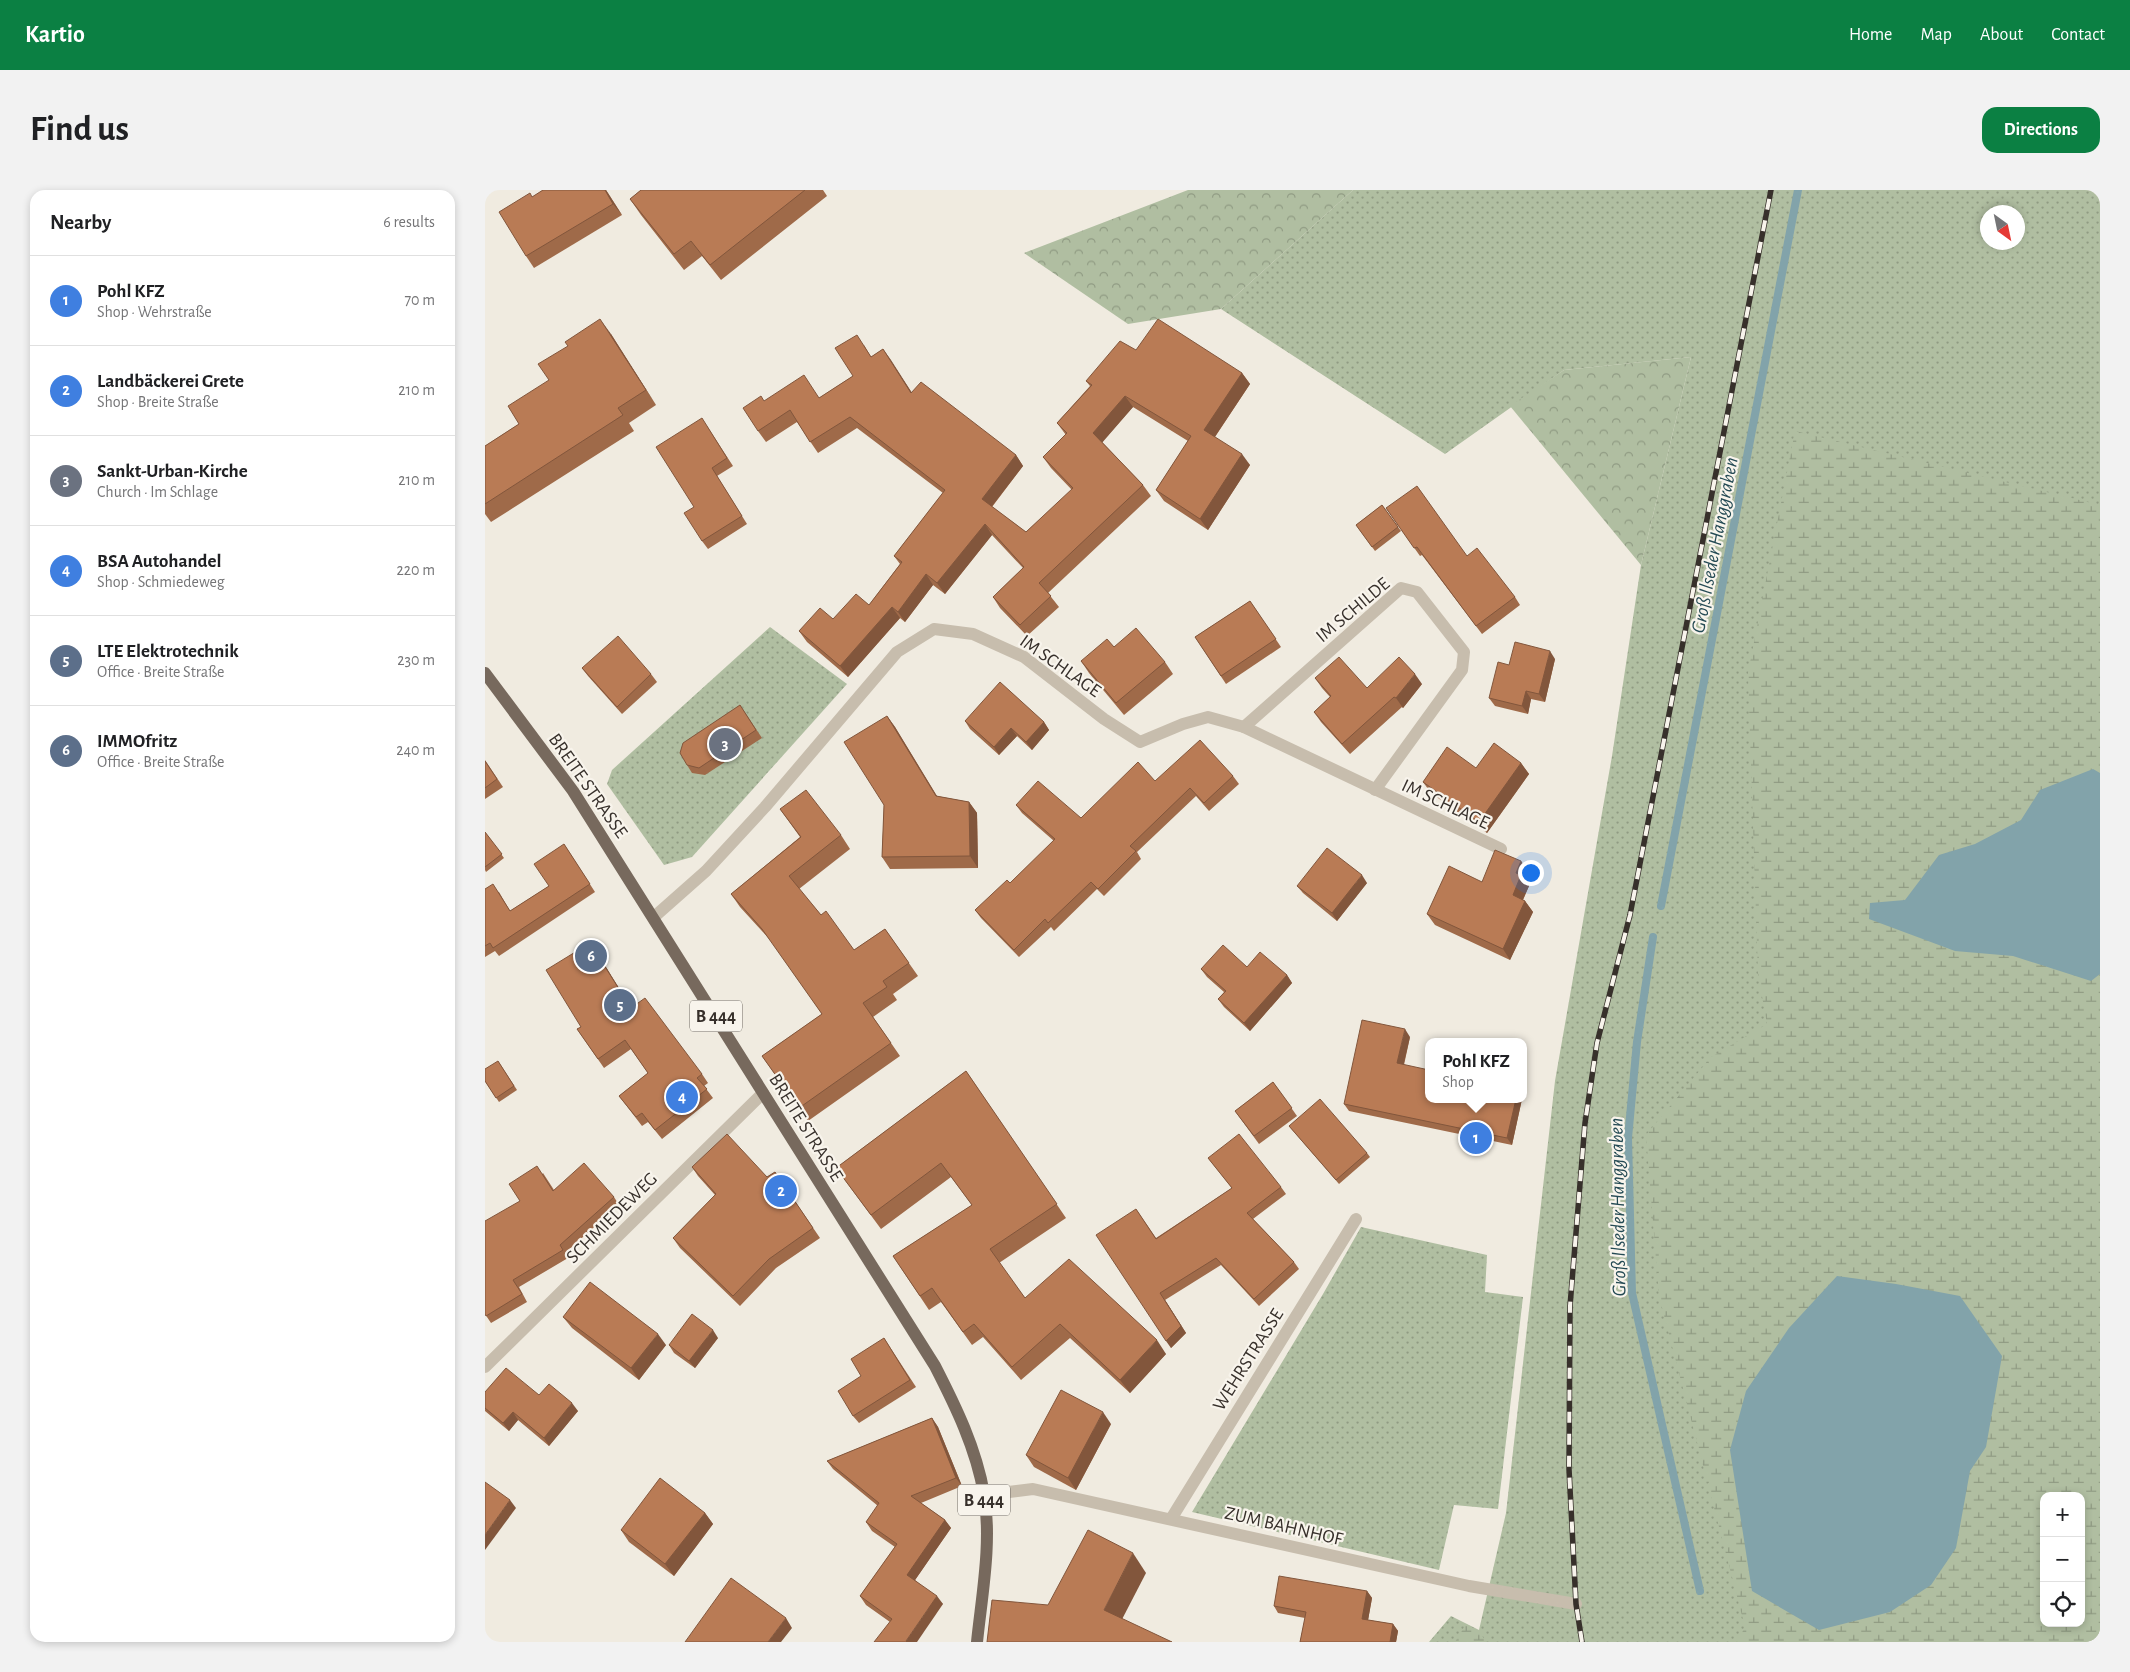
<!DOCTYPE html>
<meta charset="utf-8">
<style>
:root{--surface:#fff;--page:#f2f2f2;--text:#202124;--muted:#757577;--line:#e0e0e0;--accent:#0b8043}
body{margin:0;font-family:"Alegreya Sans",sans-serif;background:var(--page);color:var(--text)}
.controls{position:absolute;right:15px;bottom:15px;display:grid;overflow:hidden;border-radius:10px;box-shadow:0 2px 8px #0003}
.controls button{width:45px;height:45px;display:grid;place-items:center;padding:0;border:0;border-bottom:1px solid var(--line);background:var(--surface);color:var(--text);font:25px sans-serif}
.compass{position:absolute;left:1495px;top:15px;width:45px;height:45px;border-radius:50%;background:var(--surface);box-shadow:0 2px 8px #0003;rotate:147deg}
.you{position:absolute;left:1045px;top:682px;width:18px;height:18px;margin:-12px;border:4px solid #fff;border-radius:50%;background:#1a73e8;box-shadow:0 0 0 8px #1a73e833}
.badge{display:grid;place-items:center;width:32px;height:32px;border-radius:50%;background:var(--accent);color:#fff;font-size:16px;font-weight:700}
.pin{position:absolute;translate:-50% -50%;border:2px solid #fff;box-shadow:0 1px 5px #0006}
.popup{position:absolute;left:940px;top:848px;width:102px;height:65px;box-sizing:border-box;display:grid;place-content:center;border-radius:10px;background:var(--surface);filter:drop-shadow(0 1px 4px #0005);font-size:16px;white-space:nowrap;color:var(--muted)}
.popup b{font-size:19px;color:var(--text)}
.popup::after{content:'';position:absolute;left:50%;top:100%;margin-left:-10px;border:10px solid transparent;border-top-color:var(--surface)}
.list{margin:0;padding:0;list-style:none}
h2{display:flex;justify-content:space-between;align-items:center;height:65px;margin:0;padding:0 20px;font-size:21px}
h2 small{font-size:16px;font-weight:400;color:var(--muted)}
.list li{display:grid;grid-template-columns:32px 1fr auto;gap:15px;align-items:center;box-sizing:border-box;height:90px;padding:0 20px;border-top:1px solid var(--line)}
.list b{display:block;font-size:19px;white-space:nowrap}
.list p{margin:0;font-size:16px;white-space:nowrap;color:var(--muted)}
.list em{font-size:16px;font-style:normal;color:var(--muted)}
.icon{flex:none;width:28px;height:28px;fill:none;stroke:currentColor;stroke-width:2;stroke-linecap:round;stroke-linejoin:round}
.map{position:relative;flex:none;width:1615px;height:1452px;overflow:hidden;border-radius:15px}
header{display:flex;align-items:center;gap:30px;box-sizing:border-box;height:70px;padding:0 25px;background:var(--accent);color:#fff}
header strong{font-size:24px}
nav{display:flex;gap:28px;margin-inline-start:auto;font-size:18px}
.intro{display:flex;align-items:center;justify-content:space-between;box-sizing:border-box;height:120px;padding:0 30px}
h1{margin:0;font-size:35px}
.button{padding:12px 22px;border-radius:15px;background:var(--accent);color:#fff;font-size:18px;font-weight:700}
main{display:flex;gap:30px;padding:0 30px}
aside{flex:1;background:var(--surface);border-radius:15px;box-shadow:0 2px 8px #0003}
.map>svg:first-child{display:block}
</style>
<header>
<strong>Kartio</strong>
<nav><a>Home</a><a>Map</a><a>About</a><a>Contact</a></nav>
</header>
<div class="intro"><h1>Find us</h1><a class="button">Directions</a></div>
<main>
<aside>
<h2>Nearby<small>6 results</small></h2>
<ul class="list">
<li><span class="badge" style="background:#3f7fe0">1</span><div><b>Pohl KFZ</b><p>Shop · Wehrstraße</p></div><em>70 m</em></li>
<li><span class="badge" style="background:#3f7fe0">2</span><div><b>Landbäckerei Grete</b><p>Shop · Breite Straße</p></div><em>210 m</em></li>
<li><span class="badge" style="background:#6b7280">3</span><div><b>Sankt-Urban-Kirche</b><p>Church · Im Schlage</p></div><em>210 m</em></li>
<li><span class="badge" style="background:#3f7fe0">4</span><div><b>BSA Autohandel</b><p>Shop · Schmiedeweg</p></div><em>220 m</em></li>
<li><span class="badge" style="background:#5c6f8a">5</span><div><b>LTE Elektrotechnik</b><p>Office · Breite Straße</p></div><em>230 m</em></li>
<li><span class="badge" style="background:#5c6f8a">6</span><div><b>IMMOfritz</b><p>Office · Breite Straße</p></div><em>240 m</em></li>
</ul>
</aside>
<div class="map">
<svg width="1615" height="1452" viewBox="0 0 1615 1452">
<defs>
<pattern id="grass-dots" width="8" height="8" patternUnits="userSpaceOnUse" patternTransform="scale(1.25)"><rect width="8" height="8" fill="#b0bea1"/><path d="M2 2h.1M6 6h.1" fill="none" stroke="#909b83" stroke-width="1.8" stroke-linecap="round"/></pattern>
<pattern id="forest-crowns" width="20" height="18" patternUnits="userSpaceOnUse" patternTransform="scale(1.25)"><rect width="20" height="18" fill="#b0bea1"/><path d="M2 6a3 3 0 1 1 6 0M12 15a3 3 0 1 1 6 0" fill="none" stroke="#909b83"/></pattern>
<pattern id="wetland-marsh" width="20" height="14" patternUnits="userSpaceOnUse" patternTransform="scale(1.25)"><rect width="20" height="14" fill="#b0bea1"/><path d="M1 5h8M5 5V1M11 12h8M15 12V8" fill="none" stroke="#909b83"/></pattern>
</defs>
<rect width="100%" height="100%" fill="#f0ebe0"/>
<g fill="url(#grass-dots)" fill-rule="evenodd">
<path d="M868 0H1615V1452H944L966 1426 994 1440 1021 1323 1070 891 1127 566 1156 375 1206 167 1079 180 960 264 736 119ZM1502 22H1532V52H1502ZM1559 1306H1596V1433H1559Z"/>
<polygon points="285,437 362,494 207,667 179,675 122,594 127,580"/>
<polygon points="876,1037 1002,1065 1000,1102 1038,1107 1013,1319 969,1315 954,1380 707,1322 838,1104"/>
</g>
<g fill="url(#forest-crowns)">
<polygon points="703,0 868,0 736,119 643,134 539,63"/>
<polygon points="1206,167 1156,375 1025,216 1079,180"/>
</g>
<g fill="url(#wetland-marsh)" fill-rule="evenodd">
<path d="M1310 241 1615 315V1452H1252L1260 1437 1174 1106 1161 945 1226 867 1282 834 1273 784 1263 483ZM1559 1306H1596V1433H1559Z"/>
<polygon points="981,1434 994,1441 1001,1452 970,1452"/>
</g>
<g fill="#82a3aa">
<polygon points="1608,579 1615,583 1615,784 1606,791 1528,766 1470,761 1384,729 1385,713 1420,710 1454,665 1490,654 1536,630 1555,600"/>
<polygon points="1352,1086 1411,1094 1475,1106 1517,1166 1501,1257 1485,1281 1471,1358 1446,1395 1405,1422 1334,1440 1267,1401 1245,1260 1261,1201 1304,1138"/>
</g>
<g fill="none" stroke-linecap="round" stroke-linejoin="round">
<g stroke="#82a3aa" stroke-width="8">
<polyline points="1176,716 1313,0"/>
<polyline points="1168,747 1152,852 1143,948 1147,1103 1215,1401"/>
</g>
<g stroke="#c7bdad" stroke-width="12">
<polyline points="759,537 916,398 932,402 979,462 977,480 890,600"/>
<polyline points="169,727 221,681 280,617 412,462 449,439 488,444 539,467 619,529 655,552 698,534 723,527 759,537 1016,659"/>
<polyline points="0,1177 278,903"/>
<polyline points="499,1305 548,1299 984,1396 1091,1414"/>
<polyline points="686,1329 871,1029"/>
</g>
<path stroke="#77695d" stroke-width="12" d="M0 483 88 601 450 1176C471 1217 491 1258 499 1304 507 1352 497 1404 492 1452"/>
<defs>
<polyline id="rail" points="1097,1452 1091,1414 1084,1279 1085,1116 1100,933 1112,853 1145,725 1286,0"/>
</defs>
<use href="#rail" stroke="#37302b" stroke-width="5.5"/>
<use href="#rail" stroke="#f8f4ec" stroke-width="4" stroke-dasharray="11" stroke-linecap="butt"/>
</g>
<g fill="#9f6a49">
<polygon points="58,0 121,0 137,25 49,78 41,66 48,7"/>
<polygon points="156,0 338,0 342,6 236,90 217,66 199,80 156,25 145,9"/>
<polygon points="126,144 171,215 144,233 149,241 6,332 0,324 0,256 34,234 64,190"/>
<polygon points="379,155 386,167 398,159 427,203 531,265 538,276 507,317 541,342 587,300 566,278 558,267 581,245 572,233 605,196 601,191 651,160 757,183 765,194 730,247 765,275 723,340 679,311 671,300 703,251 648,217 617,252 658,295 666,306 563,403 574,417 542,446 515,418 508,407 538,378 507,345 460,404 448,395 420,432 415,428 363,487 322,452 314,441 384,415 415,374 409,366 458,303 372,238 333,263 312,232 281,252 273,241 280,211 334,208 368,186"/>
<polygon points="222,236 248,276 232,286 262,334 223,359 217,351 209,317"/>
<polygon points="897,315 916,341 890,361 871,335"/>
<polygon points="901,318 982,366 1030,407 1035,415 997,444 937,365 935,366"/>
<polygon points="765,411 796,457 741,494 710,447"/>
<polygon points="629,457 680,472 688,484 639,525 604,483 596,471"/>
<polygon points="1070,469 1060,512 1046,509 1043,524 1010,516 1004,508 1024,475"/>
<polygon points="97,478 166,484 172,492 137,524 103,486"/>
<polygon points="830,488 882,498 937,494 918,518 917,517 865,564 836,532 829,522 845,507 837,498"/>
<polygon points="255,515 277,548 220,585 207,583 202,575"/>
<polygon points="402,526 410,537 452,606 484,612 492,623 493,678 405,679 397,667 399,615"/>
<polygon points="480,531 559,532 564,540 547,560 532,546 514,565 485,539"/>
<polygon points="0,570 18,597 0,609"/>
<polygon points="1036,573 1044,584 1002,643 946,603 938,592 991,578"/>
<polygon points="748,586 754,594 724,621 711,606 652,662 656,669 619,706 612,699 569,741 566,737 534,767 496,728 490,720 525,693 569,651 537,623 531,615 596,628 670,591"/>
<polygon points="295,619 356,645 365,659 314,699 336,725 369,760 400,739 433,786 408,804 412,810 388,827 415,866 323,931 277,866 337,824 287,752 255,717 246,704 315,647"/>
<polygon points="0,642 19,668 1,682 0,680"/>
<polygon points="79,654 110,702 14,766 10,761 0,767 0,699 14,702 25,721 64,696"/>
<polygon points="1036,671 1043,682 1040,690 1044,696 1038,710 1040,711 1048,722 1025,770 950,735 942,724 997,692"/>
<polygon points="882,693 852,731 818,703 812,696"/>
<polygon points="111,761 146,818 217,884 223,893 219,896 228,908 177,949 163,932 157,936 134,906 163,883 146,859 119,878 92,839 96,837"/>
<polygon points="762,777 802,785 807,793 765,841 739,817 733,809 739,802 722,787 716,779"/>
<polygon points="925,847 919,875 944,909 1037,909 1027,955 864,921 859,914"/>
<polygon points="13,871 32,900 14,912 0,891"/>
<polygon points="481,881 581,1028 514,1073 540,1108 681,1164 645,1203 585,1148 536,1190 498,1147 487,1155 456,1112 444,1120 408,1066 487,1015 466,987 396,1039 351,978"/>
<polygon points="788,892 812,926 774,954 750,921"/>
<polygon points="804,936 882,963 885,967 854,994"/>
<polygon points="723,968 796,997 801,1004 768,1029 809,1072 814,1079 774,1116 736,1075 680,1110 701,1143 686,1158 651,1019 671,1048 747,998"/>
<polygon points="207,977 282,987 290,982 335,1048 291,1078 255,1116 195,1058 188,1048 230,1005 213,986"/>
<polygon points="58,983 69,1000 129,1007 134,1015 80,1063 83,1068 34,1097 42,1112 6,1133 0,1124 35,1011"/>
<polygon points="78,1127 181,1155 154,1190 87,1138"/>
<polygon points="233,1148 210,1178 189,1163 184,1155"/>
<polygon points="399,1148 431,1197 374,1233 368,1226 376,1186"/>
<polygon points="0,1202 54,1205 93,1221 64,1256 33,1230 24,1241 0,1221"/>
<polygon points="447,1228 453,1237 477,1296 436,1313 460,1330 466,1338 430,1390 458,1414 405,1432 381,1415 375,1406 410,1357 387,1341 381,1332 393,1316 348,1279 342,1271"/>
<polygon points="626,1234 591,1300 549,1277 541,1265"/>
<polygon points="220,1323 228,1334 189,1386 144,1352 136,1340"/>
<polygon points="882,1401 887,1408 883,1430 908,1434 913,1441 911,1452 815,1452 820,1428 793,1423 789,1416"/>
</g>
<g fill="#82563c">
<polygon points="120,0 121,0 137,25 128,14"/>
<polygon points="115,129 126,144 171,215 161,200"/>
<polygon points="398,159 406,170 434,214 426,203"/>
<polygon points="757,183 765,194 727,251 719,240"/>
<polygon points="640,206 648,217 616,254 608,243"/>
<polygon points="757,264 765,275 723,340 715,329"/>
<polygon points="531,265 538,276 504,320 497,309"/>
<polygon points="500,334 507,345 460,404 452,393"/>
<polygon points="441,384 448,395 420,432 413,422"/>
<polygon points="407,417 415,428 363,487 355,476"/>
<polygon points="1065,461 1070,469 1060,512 1054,504"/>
<polygon points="930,484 937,494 918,518 911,508"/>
<polygon points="1041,501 1046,509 1043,524 1037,516"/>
<polygon points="402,526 410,537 459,618 451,606"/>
<polygon points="559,532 564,540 547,560 541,552"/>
<polygon points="526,538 532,546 514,565 509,557"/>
<polygon points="1036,573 1044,584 1002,643 994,632"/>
<polygon points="484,612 492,623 493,678 485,666"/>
<polygon points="1036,671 1043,682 1040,690 1044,696 1035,716 1028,705 1031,683"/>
<polygon points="877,685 882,693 852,731 847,723"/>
<polygon points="1040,711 1048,722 1025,770 1018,759"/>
<polygon points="105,753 111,761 152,827 146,818"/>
<polygon points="802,785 807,793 765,841 759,833"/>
<polygon points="920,839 925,847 917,881 912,873"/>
<polygon points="1031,909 1037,909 1027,955 1022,948"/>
<polygon points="680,1110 701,1143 686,1158 681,1151"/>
<polygon points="228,1140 233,1148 210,1178 204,1171"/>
<polygon points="173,1144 181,1155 154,1190 146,1178"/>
<polygon points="672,1150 681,1164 645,1203 635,1190"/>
<polygon points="87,1213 93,1221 64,1256 59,1248"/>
<polygon points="28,1222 33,1230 24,1241 18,1233"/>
<polygon points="618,1222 626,1234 591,1300 583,1288"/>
<polygon points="447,1228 453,1237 477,1296 471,1288"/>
<polygon points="25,1310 31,1318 0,1360 0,1345"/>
<polygon points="220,1323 228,1334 189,1386 180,1374"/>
<polygon points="460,1330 466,1338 428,1393 422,1385"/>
<polygon points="648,1363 661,1383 632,1439 619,1420"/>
<polygon points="882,1401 887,1408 882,1436 877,1429"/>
<polygon points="452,1406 458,1414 432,1452 422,1452 421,1451"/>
<polygon points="301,1428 307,1438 296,1452 283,1452"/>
<polygon points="908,1434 913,1441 911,1452 905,1452"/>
</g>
<g fill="#b97b55" stroke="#82563c">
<polygon points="58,0 120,0 128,14 41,66 14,22 45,3 47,7"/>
<polygon points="156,0 320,0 225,75 206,51 189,64 145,9"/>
<polygon points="115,129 161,200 133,218 138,225 0,314 0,256 34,234 23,216 64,190 53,174 83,156 80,152"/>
<polygon points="673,129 757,183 719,240 757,264 715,329 671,300 706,246 640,206 608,243 658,295 554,393 566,406 535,435 508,407 539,377 500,334 452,393 441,384 413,422 407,417 355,476 314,441 335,418 348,429 371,404 384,415 417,372 409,366 460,300 365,227 325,252 305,220 273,241 258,218 276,206 279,211 319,185 334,208 368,186 350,158 372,145 386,167 398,159 426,203 436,192 531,265 497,309 541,342 588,298 558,267 582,243 572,233 607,195 601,191 635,151 651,160"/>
<polygon points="217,228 242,268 227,278 257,326 217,351 199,323 209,317 171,257"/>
<polygon points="932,296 982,366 992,358 1030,407 991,436 932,357 929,358 901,318"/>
<polygon points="897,315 913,337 887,357 871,335"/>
<polygon points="765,411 791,449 736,486 710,447"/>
<polygon points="651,438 680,472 631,513 596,471 622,449 629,457"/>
<polygon points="133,446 166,484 132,517 97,478"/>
<polygon points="1030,452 1065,461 1054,504 1041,501 1037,516 1004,508 1013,472 1024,475"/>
<polygon points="854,467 882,498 914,467 930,484 911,508 909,507 857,554 829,522 846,506 830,488"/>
<polygon points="515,492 559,532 541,552 526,538 509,557 480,531"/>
<polygon points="255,515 271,540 214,578 202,575 195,563 198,553"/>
<polygon points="402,526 451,606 484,612 485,666 397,667 399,615 359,552"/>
<polygon points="715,550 748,586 719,613 705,598 645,656 651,661 613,699 606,692 563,733 560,729 529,760 490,720 522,690 525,693 570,649 531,615 553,591 596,628 653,572 670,591"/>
<polygon points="1009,553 1036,573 994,632 938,592 962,557 991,578"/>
<polygon points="0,571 12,589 0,598"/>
<polygon points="321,600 356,645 304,686 336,725 341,721 369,760 400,739 424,773 398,791 402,797 378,813 406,853 314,918 277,866 337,824 277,739 246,704 316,647 295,619"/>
<polygon points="0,642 17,664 0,677"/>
<polygon points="79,654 105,694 8,758 5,753 0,756 0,699 8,694 25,721 64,696 49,674"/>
<polygon points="842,658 877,685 847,723 812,696"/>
<polygon points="1010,660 1036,671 1031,683 1036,685 1028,705 1040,711 1018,759 942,724 964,676 997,692"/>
<polygon points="105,753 146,818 160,808 217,884 212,888 222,899 170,940 157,923 151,927 134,906 163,883 140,850 113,869 92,839 96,837 61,780"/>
<polygon points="738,755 762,777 775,762 802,785 759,833 733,809 741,801 716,779"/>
<polygon points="877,830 920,839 912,873 944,880 944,909 1031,909 1022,948 859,914"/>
<polygon points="13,871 29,896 11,908 0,891 0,879"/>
<polygon points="481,881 572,1014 505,1059 540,1108 584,1069 672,1150 635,1190 575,1134 527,1177 489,1134 478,1142 447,1098 435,1106 408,1066 487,1015 456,973 386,1025 351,978"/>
<polygon points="788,892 807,918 769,946 750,921"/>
<polygon points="835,909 882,963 851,990 804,936"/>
<polygon points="242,944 282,987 290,982 328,1038 284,1069 248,1106 188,1048 231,1004 207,977"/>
<polygon points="754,944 796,997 762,1023 809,1072 769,1109 731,1068 675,1103 696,1136 681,1151 611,1045 651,1019 671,1049 747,998 723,968"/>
<polygon points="99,973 129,1007 75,1055 78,1060 28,1090 37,1104 1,1126 0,1124 0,1031 35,1011 24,994 52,976 68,1001"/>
<polygon points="105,1092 173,1144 146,1178 78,1127"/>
<polygon points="207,1124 228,1140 204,1171 184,1155"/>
<polygon points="399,1148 425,1190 368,1226 353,1201 376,1186 366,1169"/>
<polygon points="21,1178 54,1205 64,1194 87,1213 59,1248 28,1222 18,1233 0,1218 0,1202"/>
<polygon points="576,1200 618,1222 583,1288 541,1265"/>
<polygon points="447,1228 471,1288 426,1306 460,1330 422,1385 452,1406 421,1451 422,1452 389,1452 407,1429 375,1406 412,1354 381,1332 394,1313 342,1271"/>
<polygon points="175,1288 220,1323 180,1374 136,1340"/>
<polygon points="0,1292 25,1310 0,1345"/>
<polygon points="603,1340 648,1363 619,1420 687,1452 502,1452 507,1410 563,1415"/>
<polygon points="794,1386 882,1401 877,1429 908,1434 905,1452 815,1452 821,1422 789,1416"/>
<polygon points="246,1388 301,1428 283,1452 200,1452"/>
</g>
<g text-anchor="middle" stroke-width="4.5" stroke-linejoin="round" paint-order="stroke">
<g fill="#f8f4ec" stroke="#716b65" stroke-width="1">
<rect x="205" y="810.5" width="52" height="31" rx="4"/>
<rect x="473" y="1294.5" width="52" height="31" rx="4"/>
</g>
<g font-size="18" font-weight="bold" fill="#37302b">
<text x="231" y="832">B 444</text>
<text x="499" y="1316">B 444</text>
</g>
<g font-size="19" fill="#37302b" stroke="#f8f4ec">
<text transform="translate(867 419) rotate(-40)" y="7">IM SCHILDE</text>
<text transform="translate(576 475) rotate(35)" y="7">IM SCHLAGE</text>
<text transform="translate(104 595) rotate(55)" y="7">BREITE STRASSE</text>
<text transform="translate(961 613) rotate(25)" y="7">IM SCHLAGE</text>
<text transform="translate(322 937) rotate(58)" y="7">BREITE STRASSE</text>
<text transform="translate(126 1027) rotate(-45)" y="7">SCHMIEDEWEG</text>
<text transform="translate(762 1169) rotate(-58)" y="7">WEHRSTRASSE</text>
<text transform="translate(799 1335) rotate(13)" y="7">ZUM BAHNHOF</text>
</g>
<g font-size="20" font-style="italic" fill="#244a54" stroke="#f8f4ec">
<text transform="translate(1229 355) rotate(-79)" y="7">Groß Ilseder Hanggraben</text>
<text transform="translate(1132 1017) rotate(-91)" y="7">Groß Ilseder Hanggraben</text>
</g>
</g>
</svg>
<div class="controls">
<button>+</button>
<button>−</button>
<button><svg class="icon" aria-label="locate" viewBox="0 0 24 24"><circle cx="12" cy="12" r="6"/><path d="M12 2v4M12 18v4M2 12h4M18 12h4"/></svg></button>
</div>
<svg class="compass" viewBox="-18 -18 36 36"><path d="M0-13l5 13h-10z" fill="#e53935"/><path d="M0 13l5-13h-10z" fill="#757577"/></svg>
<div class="you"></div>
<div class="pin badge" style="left:991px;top:948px;background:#3f7fe0">1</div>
<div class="popup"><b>Pohl KFZ</b>Shop</div>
<div class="pin badge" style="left:296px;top:1001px;background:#3f7fe0">2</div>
<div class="pin badge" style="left:240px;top:554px;background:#6b7280">3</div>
<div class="pin badge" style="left:197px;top:907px;background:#3f7fe0">4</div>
<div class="pin badge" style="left:135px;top:815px;background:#5c6f8a">5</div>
<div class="pin badge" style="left:106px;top:766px;background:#5c6f8a">6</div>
</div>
</main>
